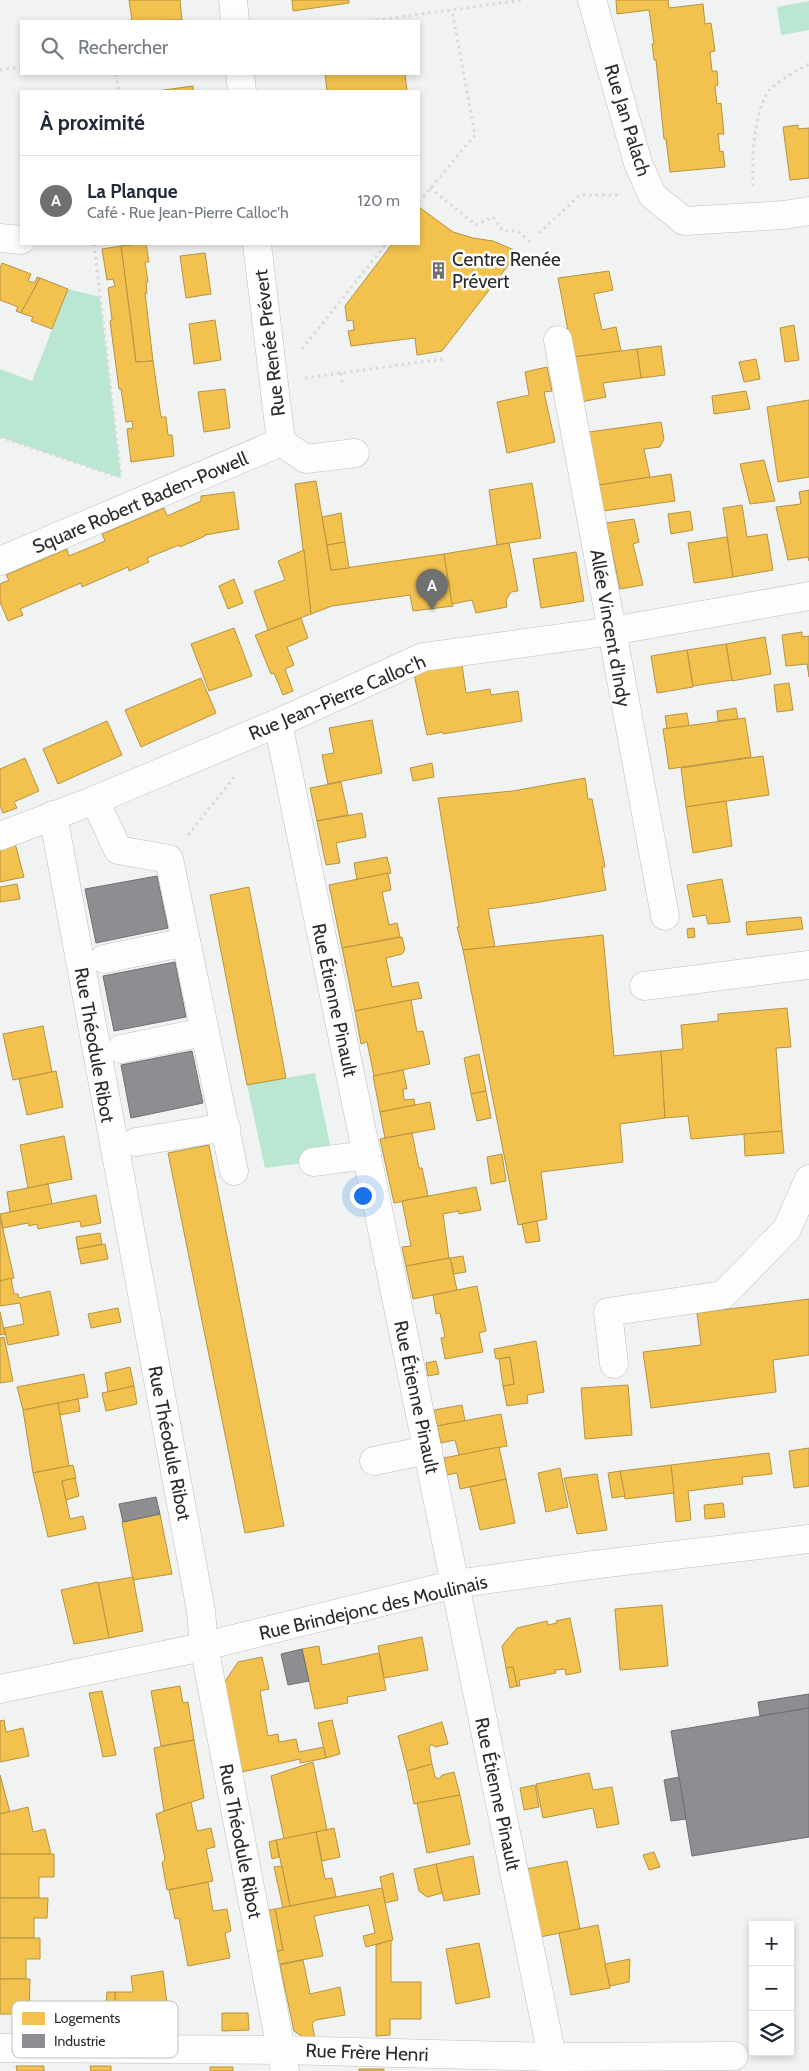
<!DOCTYPE html>
<html lang="fr">
<meta charset="utf-8">
<style>
:root{--surface:#fff;--page:#f6f6f7;--text:#1f2937;--muted:#747a83;--line:#e0e1e3;--accent:#6f7170}
body{margin:0;font-family:Cabin,sans-serif;background:var(--page);color:var(--text)}
.controls{position:absolute;right:15px;bottom:15px;display:grid;overflow:hidden;border-radius:0px;box-shadow:0 2px 8px #0003}
.controls button{width:45px;height:45px;display:grid;place-items:center;padding:0;border:0;border-bottom:1px solid var(--line);background:var(--surface);color:var(--text);font:25px sans-serif}
.you{position:absolute;left:362px;top:1195px;width:18px;height:18px;margin:-12px;border:4px solid #fff;border-radius:50%;background:#1a73e8;box-shadow:0 0 0 8px #1a73e833}
.badge{display:grid;place-items:center;width:32px;height:32px;border-radius:50%;background:var(--accent);color:#fff;font-size:16px;font-weight:700}
.pin{position:absolute;translate:-50% -41px;filter:drop-shadow(0 1px 2px #0008)}
.pin::after{content:'';position:absolute;top:26px;width:18px;height:15px;background:inherit;clip-path:polygon(0 0,100% 0,50% 100%)}
.list{margin:0;padding:0;list-style:none}
h2{display:flex;justify-content:space-between;align-items:center;height:65px;margin:0;padding:0 20px;font-size:21px}
h2 small{font-size:16px;font-weight:400;color:var(--muted)}
.list li{display:grid;grid-template-columns:32px 1fr auto;gap:15px;align-items:center;box-sizing:border-box;height:90px;padding:0 20px;border-top:1px solid var(--line)}
.list b{display:block;font-size:19px;white-space:nowrap}
.list p{margin:0;font-size:16px;white-space:nowrap;color:var(--muted)}
.list em{font-size:16px;font-style:normal;color:var(--muted)}
.icon{flex:none;width:28px;height:28px;fill:none;stroke:currentColor;stroke-width:2;stroke-linecap:round;stroke-linejoin:round}
.map{position:relative;flex:none;width:809px;height:2071px;overflow:hidden}
.search{position:absolute;background:var(--surface);box-shadow:0 2px 8px #0003;left:20px;top:20px;width:400px;height:55px;display:flex;align-items:center;gap:12px;box-sizing:border-box;padding:0 18px;border-radius:0px;color:var(--muted);font-size:19px}
.panel{position:absolute;background:var(--surface);box-shadow:0 2px 8px #0003;left:20px;top:90px;width:400px;height:155px;border-radius:0px}
.map>svg:first-child{display:block}
</style>
<div class="map">
<svg width="809" height="2071" viewBox="0 0 809 2071">
<rect width="100%" height="100%" fill="#f0f3f1"/>
<g fill="#bae7d1">
<polygon points="809,1 809,30 781,35 777,7"/>
<polygon points="68,289 100,297 121,478 0,437 0,369 32,381"/>
<polygon points="315,1073 333,1159 265,1168 247,1085"/>
</g>
<g fill="#f2c14e" stroke="#b69443">
<polygon points="129,0 180,0 182,20 132,21"/>
<polygon points="292,0 349,0 349,3 293,11"/>
<polygon points="616,0 668,0 669,8 703,4 705,24 711,23 715,51 710,52 712,71 717,71 718,85 715,86 717,104 721,103 724,134 718,134 720,152 723,151 725,167 670,172 666,139 664,139 656,60 654,60 652,44 654,44 649,10 617,14"/>
<polygon points="325,74 405,74 407,91 327,91"/>
<polygon points="193,86 193,91 157,91"/>
<polygon points="798,125 798,129 809,128 809,178 790,180 783,127"/>
<polygon points="419,207 453,232 473,238 493,241 514,250 517,254 442,351 417,355 415,338 351,346 348,331 354,330 353,320 347,321 345,306 392,244 419,244"/>
<polygon points="138,244 146,244 149,262 145,262 148,282 146,282 147,293 145,293 153,361 136,362 121,246"/>
<polygon points="121,246 136,362 153,361 161,417 166,417 168,435 172,435 174,456 131,462 127,429 133,428 132,421 126,422 121,389 119,389 110,321 112,320 108,288 115,286 113,279 107,280 102,249"/>
<polygon points="205,253 211,294 186,298 180,256"/>
<polygon points="2,263 31,274 28,281 35,283 37,277 40,278 21,313 16,311 18,307 0,300 0,268"/>
<polygon points="609,271 613,290 594,294 602,330 616,327 621,351 573,357 558,278"/>
<polygon points="40,278 68,289 52,329 31,321 33,317 21,313"/>
<polygon points="215,320 221,360 194,364 189,324"/>
<polygon points="794,325 799,360 785,362 780,328"/>
<polygon points="661,346 665,375 641,378 637,349"/>
<polygon points="637,349 641,378 603,383 606,397 581,402 573,357"/>
<polygon points="756,359 760,379 744,382 739,362"/>
<polygon points="547,367 552,391 544,392 555,442 507,453 497,402 529,395 525,372"/>
<polygon points="225,389 230,428 204,432 198,392"/>
<polygon points="746,391 750,409 714,414 712,396"/>
<polygon points="809,400 809,477 778,482 767,407"/>
<polygon points="661,422 664,439 660,447 644,449 650,477 599,485 589,432"/>
<polygon points="764,460 775,501 750,504 740,464"/>
<polygon points="671,474 675,501 603,511 599,485"/>
<polygon points="316,481 331,570 444,554 453,606 413,611 410,595 332,606 311,614 295,484"/>
<polygon points="532,483 541,538 497,545 489,490"/>
<polygon points="809,490 809,561 808,557 788,560 776,507 801,504 799,492"/>
<polygon points="234,492 239,529 205,535 205,536 180,547 179,545 147,558 149,562 129,571 128,567 82,587 81,583 20,609 23,615 8,621 0,602 0,584 9,580 6,575 67,549 69,556 105,541 102,534 164,508 167,516 201,501 201,496"/>
<polygon points="742,505 747,537 767,534 773,570 733,577 723,508"/>
<polygon points="690,511 693,530 671,534 668,514"/>
<polygon points="341,513 345,542 327,545 322,517"/>
<polygon points="634,519 639,542 633,544 643,585 620,589 606,523"/>
<polygon points="727,537 733,577 694,583 688,543"/>
<polygon points="345,542 349,568 331,570 327,545"/>
<polygon points="509,543 518,591 511,592 506,600 507,607 476,613 472,600 452,604 444,554"/>
<polygon points="304,550 311,614 268,630 254,591 285,580 278,561"/>
<polygon points="576,552 584,601 541,608 533,559"/>
<polygon points="234,579 243,603 228,609 219,586"/>
<polygon points="301,618 308,638 287,647 294,665 285,669 293,691 283,695 274,673 271,674 255,635"/>
<polygon points="234,628 252,676 209,691 191,644"/>
<polygon points="802,632 802,637 809,636 809,677 807,664 786,666 782,635"/>
<polygon points="765,637 771,674 732,681 726,644"/>
<polygon points="726,644 732,680 693,686 687,650"/>
<polygon points="687,650 693,687 657,693 651,656"/>
<polygon points="462,665 466,693 490,689 491,695 518,691 522,721 443,734 443,732 427,735 414,674 422,671"/>
<polygon points="201,678 216,713 141,747 125,710"/>
<polygon points="789,683 793,710 777,712 774,685"/>
<polygon points="736,708 738,719 718,721 717,711"/>
<polygon points="687,713 689,726 667,729 665,716"/>
<polygon points="745,718 751,757 669,769 663,729"/>
<polygon points="372,720 382,773 328,784 322,755 334,753 329,728"/>
<polygon points="107,721 122,755 58,784 43,749"/>
<polygon points="763,756 769,795 686,807 681,768"/>
<polygon points="25,758 39,791 14,802 17,808 3,813 0,806 0,769"/>
<polygon points="432,763 434,777 413,781 410,768"/>
<polygon points="585,778 588,799 592,799 605,867 602,867 606,890 534,903 488,909 495,947 463,950 457,927 459,927 438,798 513,791"/>
<polygon points="341,782 348,815 317,821 310,788"/>
<polygon points="726,801 732,846 693,853 686,807"/>
<polygon points="362,813 366,837 336,843 340,863 326,865 317,821"/>
<polygon points="15,843 24,877 0,882 0,848"/>
<polygon points="387,857 391,873 357,880 354,863"/>
<polygon points="388,873 391,890 382,892 389,925 397,923 400,937 342,948 329,885"/>
<polygon points="722,879 730,922 708,924 706,915 693,917 687,885"/>
<polygon points="17,884 20,899 0,902 0,887"/>
<polygon points="249,887 286,1078 247,1085 210,895"/>
<polygon points="801,917 803,929 747,935 746,922"/>
<polygon points="694,928 695,937 688,938 687,929"/>
<polygon points="603,935 614,1056 661,1051 665,1118 620,1124 623,1162 541,1172 547,1219 518,1225 463,950"/>
<polygon points="402,937 405,950 402,954 386,958 392,987 418,982 422,998 355,1011 342,948"/>
<polygon points="411,1000 417,1032 423,1031 430,1064 374,1076 367,1042 361,1044 355,1011"/>
<polygon points="787,1008 791,1047 776,1048 782,1131 691,1139 688,1116 665,1118 661,1051 683,1049 681,1025 718,1021 718,1014"/>
<polygon points="43,1026 52,1072 13,1080 3,1034"/>
<polygon points="479,1054 486,1091 471,1094 464,1058"/>
<polygon points="403,1070 407,1089 403,1089 404,1100 414,1099 415,1105 380,1112 373,1076"/>
<polygon points="56,1071 63,1107 27,1115 19,1079"/>
<polygon points="486,1091 491,1118 477,1121 471,1094"/>
<polygon points="430,1102 435,1129 385,1138 380,1112"/>
<polygon points="782,1131 784,1153 745,1156 744,1134"/>
<polygon points="412,1133 419,1168 422,1168 428,1196 394,1203 380,1139"/>
<polygon points="64,1136 72,1179 28,1188 20,1145"/>
<polygon points="209,1145 284,1526 245,1533 168,1153"/>
<polygon points="502,1154 506,1181 491,1184 487,1157"/>
<polygon points="48,1184 52,1204 10,1212 7,1192"/>
<polygon points="476,1187 481,1210 459,1214 459,1211 443,1214 449,1258 406,1266 402,1247 411,1246 402,1201"/>
<polygon points="96,1195 101,1223 81,1227 80,1221 38,1229 37,1224 29,1226 28,1223 3,1228 0,1214"/>
<polygon points="0,1216 14,1278 0,1281"/>
<polygon points="537,1221 540,1241 526,1243 522,1224"/>
<polygon points="100,1233 102,1244 78,1249 76,1237"/>
<polygon points="105,1244 108,1259 81,1264 78,1249"/>
<polygon points="463,1256 466,1272 454,1274 450,1258"/>
<polygon points="450,1258 457,1290 413,1299 406,1266"/>
<polygon points="11,1278 14,1294 18,1294 19,1298 50,1291 59,1335 8,1345 4,1328 24,1324 20,1303 0,1306 0,1281"/>
<polygon points="477,1286 486,1331 479,1333 483,1352 445,1359 441,1338 445,1337 440,1313 436,1314 433,1295"/>
<polygon points="809,1299 809,1355 773,1360 776,1392 651,1408 643,1352 701,1345 697,1313"/>
<polygon points="118,1308 121,1322 91,1328 88,1314"/>
<polygon points="0,1312 5,1334 0,1335"/>
<polygon points="4,1337 13,1381 0,1383 0,1338"/>
<polygon points="536,1341 544,1392 527,1395 528,1403 507,1406 503,1386 514,1384 510,1357 496,1359 494,1349"/>
<polygon points="510,1357 514,1384 503,1386 499,1359"/>
<polygon points="436,1361 439,1374 428,1376 426,1363"/>
<polygon points="130,1367 134,1386 108,1392 105,1373"/>
<polygon points="84,1374 88,1397 23,1410 17,1387"/>
<polygon points="628,1385 632,1435 585,1439 581,1388"/>
<polygon points="134,1386 137,1404 106,1411 102,1393"/>
<polygon points="78,1399 80,1411 60,1415 58,1403"/>
<polygon points="58,1403 69,1466 33,1473 23,1410"/>
<polygon points="462,1405 465,1421 437,1426 434,1410"/>
<polygon points="501,1414 507,1446 459,1455 455,1440 441,1443 437,1426"/>
<polygon points="499,1447 506,1479 460,1489 457,1473 447,1475 444,1458"/>
<polygon points="809,1448 809,1486 794,1488 789,1451"/>
<polygon points="769,1453 772,1474 742,1477 743,1484 688,1491 691,1520 676,1522 671,1465"/>
<polygon points="73,1465 76,1478 62,1481 70,1519 83,1516 86,1529 48,1537 33,1473"/>
<polygon points="671,1465 674,1493 625,1499 620,1471"/>
<polygon points="560,1468 568,1507 546,1512 538,1473"/>
<polygon points="620,1471 625,1496 612,1498 608,1473"/>
<polygon points="597,1474 607,1530 577,1534 564,1478"/>
<polygon points="75,1478 79,1496 66,1500 62,1481"/>
<polygon points="506,1479 515,1523 480,1530 470,1487"/>
<polygon points="723,1503 725,1517 705,1519 704,1505"/>
<polygon points="160,1514 172,1574 133,1580 122,1522"/>
<polygon points="133,1577 143,1631 109,1638 98,1583"/>
<polygon points="98,1582 109,1638 74,1644 61,1590"/>
<polygon points="662,1605 668,1666 620,1670 615,1609"/>
<polygon points="570,1618 581,1672 566,1675 565,1669 555,1670 556,1673 519,1680 520,1686 517,1686 513,1667 506,1668 502,1646 517,1628 547,1621 548,1625 557,1623 556,1621"/>
<polygon points="422,1637 428,1670 384,1678 378,1646"/>
<polygon points="319,1646 322,1665 379,1653 386,1690 347,1697 348,1703 315,1709 302,1649"/>
<polygon points="262,1657 269,1689 260,1691 268,1736 278,1734 279,1742 296,1739 299,1752 324,1747 326,1758 300,1763 300,1759 242,1772 224,1683 238,1662"/>
<polygon points="513,1667 517,1686 510,1688 506,1668"/>
<polygon points="180,1686 183,1703 188,1702 194,1740 161,1746 151,1691"/>
<polygon points="102,1691 116,1755 103,1757 89,1693"/>
<polygon points="4,1720 6,1732 23,1728 29,1756 0,1762 0,1721"/>
<polygon points="332,1720 340,1754 326,1758 318,1723"/>
<polygon points="442,1722 448,1744 435,1747 431,1744 429,1748 432,1764 407,1771 398,1736"/>
<polygon points="194,1740 204,1798 164,1811 154,1748"/>
<polygon points="313,1762 327,1830 284,1839 271,1776"/>
<polygon points="432,1764 435,1777 439,1779 442,1775 454,1772 460,1795 414,1804 407,1771"/>
<polygon points="589,1773 593,1790 612,1787 619,1824 597,1828 593,1808 543,1818 536,1784"/>
<polygon points="0,1775 10,1812 0,1814"/>
<polygon points="535,1785 539,1807 524,1810 520,1788"/>
<polygon points="460,1795 470,1844 427,1853 417,1803"/>
<polygon points="191,1802 197,1831 211,1828 215,1847 206,1849 213,1881 167,1890 162,1863 165,1859 156,1814"/>
<polygon points="28,1807 33,1832 45,1829 51,1854 0,1854 0,1814"/>
<polygon points="334,1828 340,1857 322,1861 316,1832"/>
<polygon points="316,1832 325,1879 332,1878 336,1897 290,1906 276,1840"/>
<polygon points="276,1840 279,1857 272,1859 269,1842"/>
<polygon points="654,1852 660,1867 649,1870 643,1855"/>
<polygon points="0,1854 54,1854 54,1877 39,1877 39,1898 0,1898"/>
<polygon points="473,1856 480,1894 444,1901 436,1864"/>
<polygon points="567,1861 580,1929 540,1937 526,1869"/>
<polygon points="436,1864 442,1893 427,1897 419,1891 414,1869"/>
<polygon points="282,1866 290,1906 283,1908 274,1867"/>
<polygon points="393,1873 398,1900 385,1903 380,1877"/>
<polygon points="208,1882 213,1911 227,1909 231,1931 225,1933 230,1958 188,1966 179,1918 175,1919 169,1890"/>
<polygon points="382,1888 393,1940 366,1947 363,1936 375,1933 369,1905 314,1916 323,1956 279,1964 277,1951 283,1950 275,1909"/>
<polygon points="0,1898 48,1898 47,1918 34,1918 34,1938 0,1938"/>
<polygon points="275,1909 283,1950 277,1951 269,1910"/>
<polygon points="598,1925 610,1988 571,1995 559,1933"/>
<polygon points="0,1938 40,1938 40,1959 26,1959 26,1979 0,1979"/>
<polygon points="391,1940 391,1982 421,1982 421,2019 390,2019 390,2035 376,2036 376,1945"/>
<polygon points="479,1943 490,1997 456,2004 446,1949"/>
<polygon points="630,1959 629,1982 610,1986 605,1964"/>
<polygon points="303,1960 310,1994 340,1987 345,2015 316,2020 312,2023 315,2039 306,2039 294,2031 280,1965"/>
<polygon points="163,1971 170,2029 140,2032 138,2036 137,2022 115,2020 115,1992 133,1992 131,1976"/>
<polygon points="0,1979 30,1979 29,2014 0,2014"/>
<polygon points="107,1992 115,1992 115,2008 106,2007"/>
<polygon points="222,2013 248,2013 249,2030 222,2031"/>
<polygon points="16,2066 44,2066 44,2071 17,2071"/>
<polygon points="90,2066 111,2066 111,2071 91,2071"/>
<rect x="210" y="2067" width="23" height="4"/>
<rect x="359" y="2069" width="25" height="2"/>
</g>
<g fill="#8d8d92" stroke="#6f7073">
<polygon points="157,876 168,928 96,943 85,889"/>
<polygon points="175,962 186,1017 114,1031 103,976"/>
<polygon points="192,1051 203,1103 131,1118 121,1065"/>
<polygon points="156,1497 160,1514 123,1522 119,1504"/>
<polygon points="302,1649 309,1681 288,1685 281,1654"/>
<polygon points="809,1694 809,1708 760,1716 758,1702"/>
<polygon points="809,1708 809,1837 692,1856 671,1731"/>
<polygon points="679,1777 686,1819 671,1821 664,1780"/>
</g>
<g fill="none" stroke-linecap="round" stroke-linejoin="round">
<defs>
<g id="minor">
<polyline points="233,0 235,21"/>
<polyline points="592,0 638,163 652,195 684,221 784,215 809,211"/>
<polyline points="240,74 242,91"/>
<polyline points="0,238 21,240"/>
<polyline points="257,244 281,442"/>
<polyline points="558,340 665,916"/>
<polyline points="281,442 306,459 355,453"/>
<polyline points="0,561 281,442"/>
<polyline points="278,723 555,2071"/>
<polyline points="95,800 118,850 169,859 234,1171"/>
<polyline points="53,815 201,1611 204,1646 285,2071"/>
<polyline points="0,836 95,800 278,723 423,657 612,631 809,596"/>
<polyline points="104,959 186,942"/>
<polyline points="644,986 809,965"/>
<polyline points="121,1049 204,1032"/>
<polyline points="136,1142 226,1127"/>
<polyline points="313,1162 367,1155"/>
<polyline points="614,1364 608,1312 723,1295 787,1229 809,1179"/>
<polyline points="374,1461 428,1450"/>
<polyline points="0,1689 193,1649 455,1584 592,1565 809,1539"/>
<polyline points="0,2048 281,2050 553,2057 734,2056"/>
</g>
</defs>
<use href="#minor" stroke="#bdbfbe" stroke-width="29"/>
<g stroke="#d9dad9" stroke-width="3" stroke-dasharray="2.5 4" stroke-linecap="butt">
<polyline points="370,21 524,0"/>
<polyline points="0,70 21,67"/>
<polyline points="116,74 119,91"/>
<path d="M753 186C752 160 753 115 768 92 773 84 800 68 809 64"/>
<polyline points="430,188 476,225 493,217 503,231 518,231 530,242"/>
<polyline points="419,202 475,135 452,10"/>
<polyline points="539,233 580,195 618,195"/>
<polyline points="94,244 121,477"/>
<polyline points="302,349 386,244"/>
<polyline points="341,373 342,382"/>
<polyline points="305,378 444,359"/>
<polyline points="0,437 118,477"/>
<polyline points="188,835 235,776"/>
</g>
<use href="#minor" stroke="#fdfdfd" stroke-width="28"/>
</g>
<defs>
<symbol id="building-bare" viewBox="-9 -9 18 18"><path d="M-4-6H4V6H1V3H-1V6H-4ZM-2.5-4.3h1.7v1.8h-1.7ZM.8-4.3h1.7v1.8H.8ZM-2.5-1h1.7V.8h-1.7ZM.8-1h1.7V.8H.8Z" fill="#6f7170" stroke="#fff" stroke-width="2.5" paint-order="stroke"/></symbol>
</defs>
<g fill-rule="evenodd">
<use href="#building-bare" x="426" y="258" width="25" height="25"/>
</g>
<g text-anchor="middle" stroke-width="5" stroke-linejoin="round" paint-order="stroke">
<g font-size="19" fill="#2a2b2a" stroke="#fff">
<text transform="translate(628 120) rotate(73)" y="7">Rue Jan Palach</text>
<text transform="translate(269 343) rotate(-97)" y="7">Rue Renée Prévert</text>
<text transform="translate(140 502) rotate(-23)" y="7">Square Robert Baden-Powell</text>
<text transform="translate(611 628) rotate(80)" y="7">Allée Vincent d'Indy</text>
<text transform="translate(337 697) rotate(-23)" y="7">Rue Jean-Pierre Calloc'h</text>
<text transform="translate(335 1000) rotate(78)" y="7">Rue Étienne Pinault</text>
<text transform="translate(95 1045) rotate(80)" y="7">Rue Théodule Ribot</text>
<text transform="translate(417 1397) rotate(78)" y="7">Rue Étienne Pinault</text>
<text transform="translate(170 1443) rotate(79)" y="7">Rue Théodule Ribot</text>
<text transform="translate(373 1607) rotate(-13)" y="7">Rue Brindejonc des Moulinais</text>
<text transform="translate(498 1794) rotate(78)" y="7">Rue Étienne Pinault</text>
<text transform="translate(241 1841) rotate(79)" y="7">Rue Théodule Ribot</text>
<text transform="translate(367 2052) rotate(2)" y="7">Rue Frère Henri</text>
</g>
<g font-size="19" fill="#2a2b2a" stroke="#fff" text-anchor="start">
<text x="452" y="266">Centre Renée<tspan x="452" dy="22">Prévert</tspan></text>
</g>
</g>
<rect x="12" y="2001" width="166" height="57" rx="8" fill="#fff" stroke="#bfbfbf" stroke-width="1"/>
<rect x="22" y="2012" width="23" height="13" fill="#f2c14e"/>
<rect x="22" y="2034" width="23" height="14" fill="#8d8d92"/>
<g font-size="14" fill="#2a2b2a">
<text x="54" y="2023">Logements</text>
<text x="54" y="2046">Industrie</text>
</g>
</svg>
<div class="controls">
<button>+</button>
<button>−</button>
<button><svg class="icon" aria-label="layers" viewBox="0 0 24 24"><path d="M12 4l9 5-9 5-9-5zM3 14l9 5 9-5"/></svg></button>
</div>
<div class="you"></div>
<div class="pin badge" style="left:432px;top:610px">A</div>
<div class="search"><svg class="icon" aria-label="search" viewBox="0 0 24 24"><circle cx="10" cy="10" r="6"/><path d="M15 15l6 6"/></svg>Rechercher</div>
<section class="panel">
<h2>À proximité<small></small></h2>
<ul class="list">
<li><span class="badge">A</span><div><b>La Planque</b><p>Café · Rue Jean-Pierre Calloc'h</p></div><em>120 m</em></li>
</ul>
</section>
</div>
